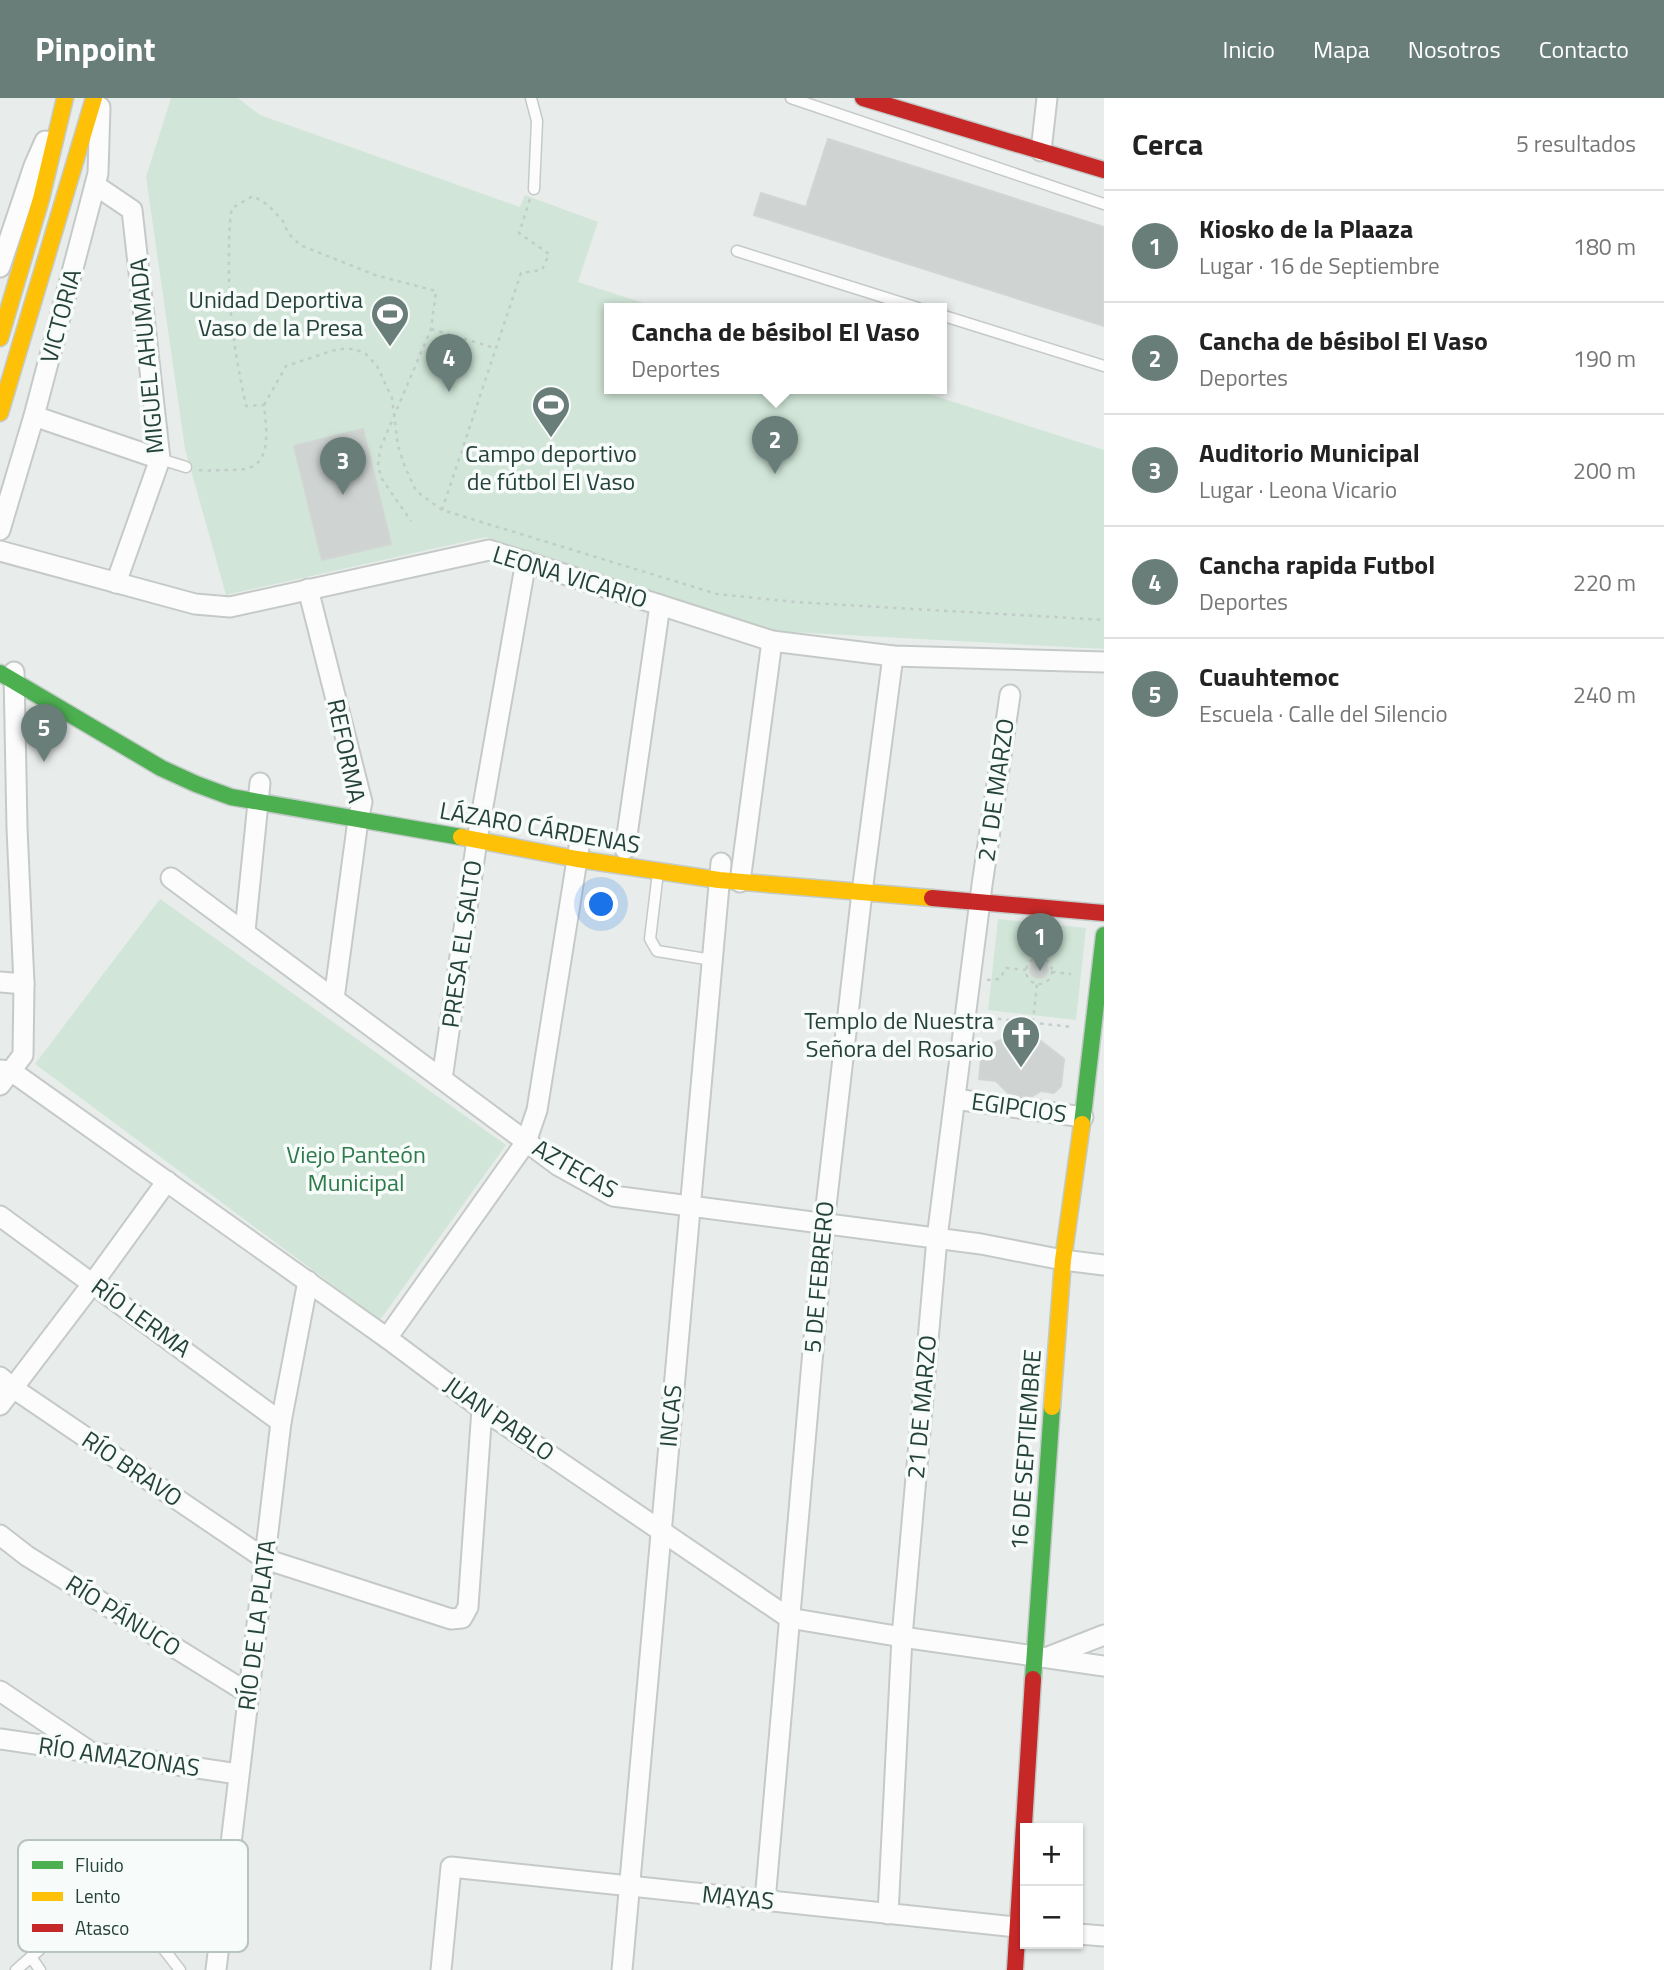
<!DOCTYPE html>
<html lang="es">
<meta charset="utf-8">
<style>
:root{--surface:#fff;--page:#f6f6f6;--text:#222;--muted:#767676;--line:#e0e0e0;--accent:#697e78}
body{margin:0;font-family:"Titillium Web",sans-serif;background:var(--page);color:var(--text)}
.controls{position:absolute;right:21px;bottom:21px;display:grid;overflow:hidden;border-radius:0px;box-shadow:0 2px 5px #0004}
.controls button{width:63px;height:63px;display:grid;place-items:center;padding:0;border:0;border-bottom:2px solid var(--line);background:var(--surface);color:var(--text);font:35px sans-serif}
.you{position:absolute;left:602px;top:807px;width:24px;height:24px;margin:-18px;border:5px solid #fff;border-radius:50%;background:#1a73e8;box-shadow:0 0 0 10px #1a73e833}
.badge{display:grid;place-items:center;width:46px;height:46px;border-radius:50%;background:var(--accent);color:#fff;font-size:23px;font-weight:700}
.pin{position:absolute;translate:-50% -58px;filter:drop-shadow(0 2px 4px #0008)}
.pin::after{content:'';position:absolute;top:37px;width:24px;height:21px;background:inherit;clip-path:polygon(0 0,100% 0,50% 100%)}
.popup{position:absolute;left:604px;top:205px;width:343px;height:91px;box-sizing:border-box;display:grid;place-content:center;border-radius:0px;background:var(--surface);filter:drop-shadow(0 2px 5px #0005);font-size:23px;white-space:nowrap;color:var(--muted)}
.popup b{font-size:26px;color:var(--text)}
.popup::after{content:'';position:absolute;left:50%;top:100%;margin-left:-14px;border:14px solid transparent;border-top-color:var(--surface)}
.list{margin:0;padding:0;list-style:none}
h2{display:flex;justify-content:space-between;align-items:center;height:91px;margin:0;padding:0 28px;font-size:30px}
h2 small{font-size:23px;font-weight:400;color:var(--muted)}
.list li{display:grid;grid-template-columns:46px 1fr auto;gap:21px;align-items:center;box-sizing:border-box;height:112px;padding:0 28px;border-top:2px solid var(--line)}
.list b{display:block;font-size:26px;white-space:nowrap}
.list p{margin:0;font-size:23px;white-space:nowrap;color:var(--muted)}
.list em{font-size:23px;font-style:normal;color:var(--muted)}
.map{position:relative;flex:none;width:1104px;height:1872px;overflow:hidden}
header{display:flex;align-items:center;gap:42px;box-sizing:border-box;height:98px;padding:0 35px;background:var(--accent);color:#fff}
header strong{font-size:33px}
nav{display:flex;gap:38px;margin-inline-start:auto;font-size:24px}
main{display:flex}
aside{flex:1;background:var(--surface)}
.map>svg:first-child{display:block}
</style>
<header>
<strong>Pinpoint</strong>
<nav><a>Inicio</a><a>Mapa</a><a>Nosotros</a><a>Contacto</a></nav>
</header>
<main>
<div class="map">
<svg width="1104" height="1872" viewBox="0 0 1104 1872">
<rect width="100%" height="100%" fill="#e8edeb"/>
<g fill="#d1e6d8">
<polygon points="171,0 238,0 260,17 520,109 525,97 598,124 578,184 659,210 609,210 609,290 910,290 1104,352 1104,551 772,533 486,439 226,497 185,351 146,79"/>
<polygon points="160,801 506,1047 380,1222 35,966"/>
<polygon points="998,821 1086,830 1076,922 988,912"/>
</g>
<g fill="#cfd4d2" stroke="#d1d6d4" stroke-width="2">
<polygon points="828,41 1104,129 1104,228 754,117 761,95 806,109"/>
<polygon points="363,331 391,446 322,462 294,348"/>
<circle cx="1039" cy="871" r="9"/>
<polygon points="1010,938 1037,940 1064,961 1061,988 1054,995 1041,993 1031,999 1009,996 996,983 979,981 982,950"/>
</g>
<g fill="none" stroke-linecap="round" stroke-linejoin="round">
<defs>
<g id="lane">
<polyline points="531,0 537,23 534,91"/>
<polyline points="791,0 1104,106"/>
<polyline points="737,153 918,210"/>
<polyline points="941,217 1104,268"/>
<polyline points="160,361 186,369"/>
<polyline points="658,774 650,841 657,853 712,862"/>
<polyline points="31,1859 40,1872"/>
<polyline points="16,1872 114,1787 180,1872"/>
</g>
<g id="street">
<polyline points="1041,53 1047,0"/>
<polyline points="95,87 132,112 160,361 116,485"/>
<polyline points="0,169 34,68 45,43"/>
<polyline points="34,318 160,361"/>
<polyline points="0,432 34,318 95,87 98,75 100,9"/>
<polyline points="0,453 195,506 230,509 489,452 772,543 893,558 1104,564"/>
<polyline points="308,491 362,704 358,722 334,901"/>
<polyline points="625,751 660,507"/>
<polyline points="171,780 559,1068 613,1098 981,1146 1063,1162 1104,1167"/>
<polyline points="740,784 772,543"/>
<polyline points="245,833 260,685"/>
<polyline points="0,884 24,886"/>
<polyline points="0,972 11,973 387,1240 482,1311 789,1520 902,1539 1104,1568"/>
<polyline points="442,981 477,742 526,463"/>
<polyline points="0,987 23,957 24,886 17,730 14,574"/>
<polyline points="955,1001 1083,1019"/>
<polyline points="0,1118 281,1324"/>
<polyline points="387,1240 526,1044 537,1012 580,743"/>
<polyline points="0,1279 13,1290 265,1461 451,1521 462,1520 468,1509 482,1311"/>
<polyline points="0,1307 93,1185 167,1083"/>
<polyline points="0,1437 27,1458 248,1595"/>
<polyline points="1048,1559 1104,1537"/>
<polyline points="0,1593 86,1651"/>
<polyline points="0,1641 238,1676"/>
<polyline points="765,1803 824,1126 862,794 893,558"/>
<polyline points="888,1816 902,1539 937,1140 982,787 1010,597"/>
<polyline points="1078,1836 1104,1838"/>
<polyline points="216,1872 281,1324 308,1183"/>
<polyline points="441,1872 451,1769 1025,1830"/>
<polyline points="622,1872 721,765"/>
</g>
<g id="fast">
<polyline points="0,575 161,670 196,686 231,699 461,739"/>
<polyline points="1082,1026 1104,837"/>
<polyline points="1033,1581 1052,1309"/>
</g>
<g id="slow">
<polyline points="0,240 41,101 65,0"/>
<polyline points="0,315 94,0"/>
<polyline points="461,739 577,761 719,782 932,800"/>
<polyline points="1052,1309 1063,1162 1082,1026"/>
</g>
<g id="jam">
<polyline points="863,0 1104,72"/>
<polyline points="932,800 1104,815"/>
<polyline points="1015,1872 1033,1581"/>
</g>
</defs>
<use href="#lane" stroke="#c5cac8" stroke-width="13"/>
<use href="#street" stroke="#c5cac8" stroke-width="23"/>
<use href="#fast" stroke="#c3cbc8" stroke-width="19"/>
<use href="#slow" stroke="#c3cbc8" stroke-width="19"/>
<use href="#jam" stroke="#c3cbc8" stroke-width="19"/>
<g stroke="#c3ccca" stroke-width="2.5" stroke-dasharray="3.5 5" stroke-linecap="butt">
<polyline points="431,231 495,250"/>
<polyline points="264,307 286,268 338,251 355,251 366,256 377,268 392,300 398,348 405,369 416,393 442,412 717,496 795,504 1104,522"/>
<path d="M199 372C209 373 218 372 228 372 233 372 239 372 245 371 273 366 266 327 264 307L246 308C235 257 228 212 229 160 229 143 229 126 232 110L253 98 268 107 283 123 288 135 300 147 375 177 436 193 431 231 380 351 378 368 382 381 411 423"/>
<polyline points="442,412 521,175 542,172 549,156 519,135 530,101"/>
<polyline points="1041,860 1043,832"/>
<circle cx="1039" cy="873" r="13"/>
<polyline points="1052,874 1071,876"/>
<polyline points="987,882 1000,881 1006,870 1026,872"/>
<polyline points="981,919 1072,929"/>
<polyline points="1033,924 1037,886"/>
</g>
<use href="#lane" stroke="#fcfcfc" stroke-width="10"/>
<use href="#street" stroke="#fcfcfc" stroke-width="19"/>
<use href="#fast" stroke="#4caf50" stroke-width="16"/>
<use href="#slow" stroke="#ffc107" stroke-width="16"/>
<use href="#jam" stroke="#c62828" stroke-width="16"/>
</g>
<defs>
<symbol id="stadium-pin" viewBox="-11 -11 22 30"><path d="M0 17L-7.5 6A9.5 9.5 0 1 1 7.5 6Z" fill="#697e78" stroke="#f7fbf9"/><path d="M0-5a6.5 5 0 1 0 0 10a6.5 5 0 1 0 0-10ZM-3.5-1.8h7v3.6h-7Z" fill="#fff"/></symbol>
<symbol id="church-pin" viewBox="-11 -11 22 30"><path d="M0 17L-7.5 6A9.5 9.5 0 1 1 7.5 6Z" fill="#697e78" stroke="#f7fbf9"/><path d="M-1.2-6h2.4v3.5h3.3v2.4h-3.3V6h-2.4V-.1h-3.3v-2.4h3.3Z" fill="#fff"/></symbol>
</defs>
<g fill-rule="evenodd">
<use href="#stadium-pin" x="368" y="194" width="44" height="60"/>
<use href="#stadium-pin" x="529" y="285" width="44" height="60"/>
<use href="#church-pin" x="999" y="915" width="44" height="60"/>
</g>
<g text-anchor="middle" stroke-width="7" stroke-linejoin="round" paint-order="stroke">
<g font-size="24" fill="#24423a" stroke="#f7fbf9" text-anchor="end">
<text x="363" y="210">Unidad Deportiva<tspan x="363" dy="28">Vaso de la Presa</tspan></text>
<text x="551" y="364" text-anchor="middle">Campo deportivo<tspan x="551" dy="28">de fútbol El Vaso</tspan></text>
<text x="994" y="931">Templo de Nuestra<tspan x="994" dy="28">Señora del Rosario</tspan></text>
</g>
<g font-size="24" fill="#24423a" stroke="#f7fbf9">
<text transform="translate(61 218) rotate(-75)" y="8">VICTORIA</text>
<text transform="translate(147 258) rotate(-95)" y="8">MIGUEL AHUMADA</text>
<text transform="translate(570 479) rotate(17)" y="8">LEONA VICARIO</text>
<text transform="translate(346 653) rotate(78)" y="8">REFORMA</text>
<text transform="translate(996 692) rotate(-82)" y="8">21 DE MARZO</text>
<text transform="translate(540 730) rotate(10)" y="8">LÁZARO CÁRDENAS</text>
<text transform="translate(462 846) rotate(-82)" y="8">PRESA EL SALTO</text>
<text transform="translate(1019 1010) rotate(8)" y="8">EGIPCIOS</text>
<text transform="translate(575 1071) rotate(30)" y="8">AZTECAS</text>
<text transform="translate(819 1179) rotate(-85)" y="8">5 DE FEBRERO</text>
<text transform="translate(141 1220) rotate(36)" y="8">RÍO LERMA</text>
<text transform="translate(922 1309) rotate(-85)" y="8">21 DE MARZO</text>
<text transform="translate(671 1318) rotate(-85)" y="8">INCAS</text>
<text transform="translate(499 1321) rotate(35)" y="8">JUAN PABLO</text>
<text transform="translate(1026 1352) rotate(-86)" y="8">16 DE SEPTIEMBRE</text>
<text transform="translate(132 1371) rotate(34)" y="8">RÍO BRAVO</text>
<text transform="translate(123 1518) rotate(32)" y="8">RÍO PÁNUCO</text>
<text transform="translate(257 1527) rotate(-83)" y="8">RÍO DE LA PLATA</text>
<text transform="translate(119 1659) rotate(8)" y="8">RÍO AMAZONAS</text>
<text transform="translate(738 1800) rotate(6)" y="8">MAYAS</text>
</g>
<g font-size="24" fill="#2d7a4b" stroke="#f7fbf9">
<text x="356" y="1065">Viejo Panteón<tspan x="356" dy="28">Municipal</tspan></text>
</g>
</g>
<rect x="18" y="1742" width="230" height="112" rx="10" fill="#f7fbf9" stroke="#b8c4c0" stroke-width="2"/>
<rect x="32" y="1763" width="31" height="8" fill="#4caf50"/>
<rect x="32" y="1794" width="31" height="9" fill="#ffc107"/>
<rect x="32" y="1826" width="31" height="8" fill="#c62828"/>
<g font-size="19" fill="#24423a">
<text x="75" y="1774">Fluido</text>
<text x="75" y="1805">Lento</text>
<text x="75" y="1837">Atasco</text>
</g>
</svg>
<div class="controls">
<button>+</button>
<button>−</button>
</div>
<div class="you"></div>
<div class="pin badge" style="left:1040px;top:873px">1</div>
<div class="pin badge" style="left:775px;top:376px">2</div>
<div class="popup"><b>Cancha de bésibol El Vaso</b>Deportes</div>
<div class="pin badge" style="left:343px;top:397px">3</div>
<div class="pin badge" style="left:449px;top:294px">4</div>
<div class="pin badge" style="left:44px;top:664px">5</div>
</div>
<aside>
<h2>Cerca<small>5 resultados</small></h2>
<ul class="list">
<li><span class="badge">1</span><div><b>Kiosko de la Plaaza</b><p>Lugar · 16 de Septiembre</p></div><em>180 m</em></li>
<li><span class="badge">2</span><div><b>Cancha de bésibol El Vaso</b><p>Deportes</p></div><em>190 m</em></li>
<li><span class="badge">3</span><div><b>Auditorio Municipal</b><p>Lugar · Leona Vicario</p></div><em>200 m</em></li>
<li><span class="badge">4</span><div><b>Cancha rapida Futbol</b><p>Deportes</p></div><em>220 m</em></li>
<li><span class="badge">5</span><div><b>Cuauhtemoc</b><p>Escuela · Calle del Silencio</p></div><em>240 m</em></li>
</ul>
</aside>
</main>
